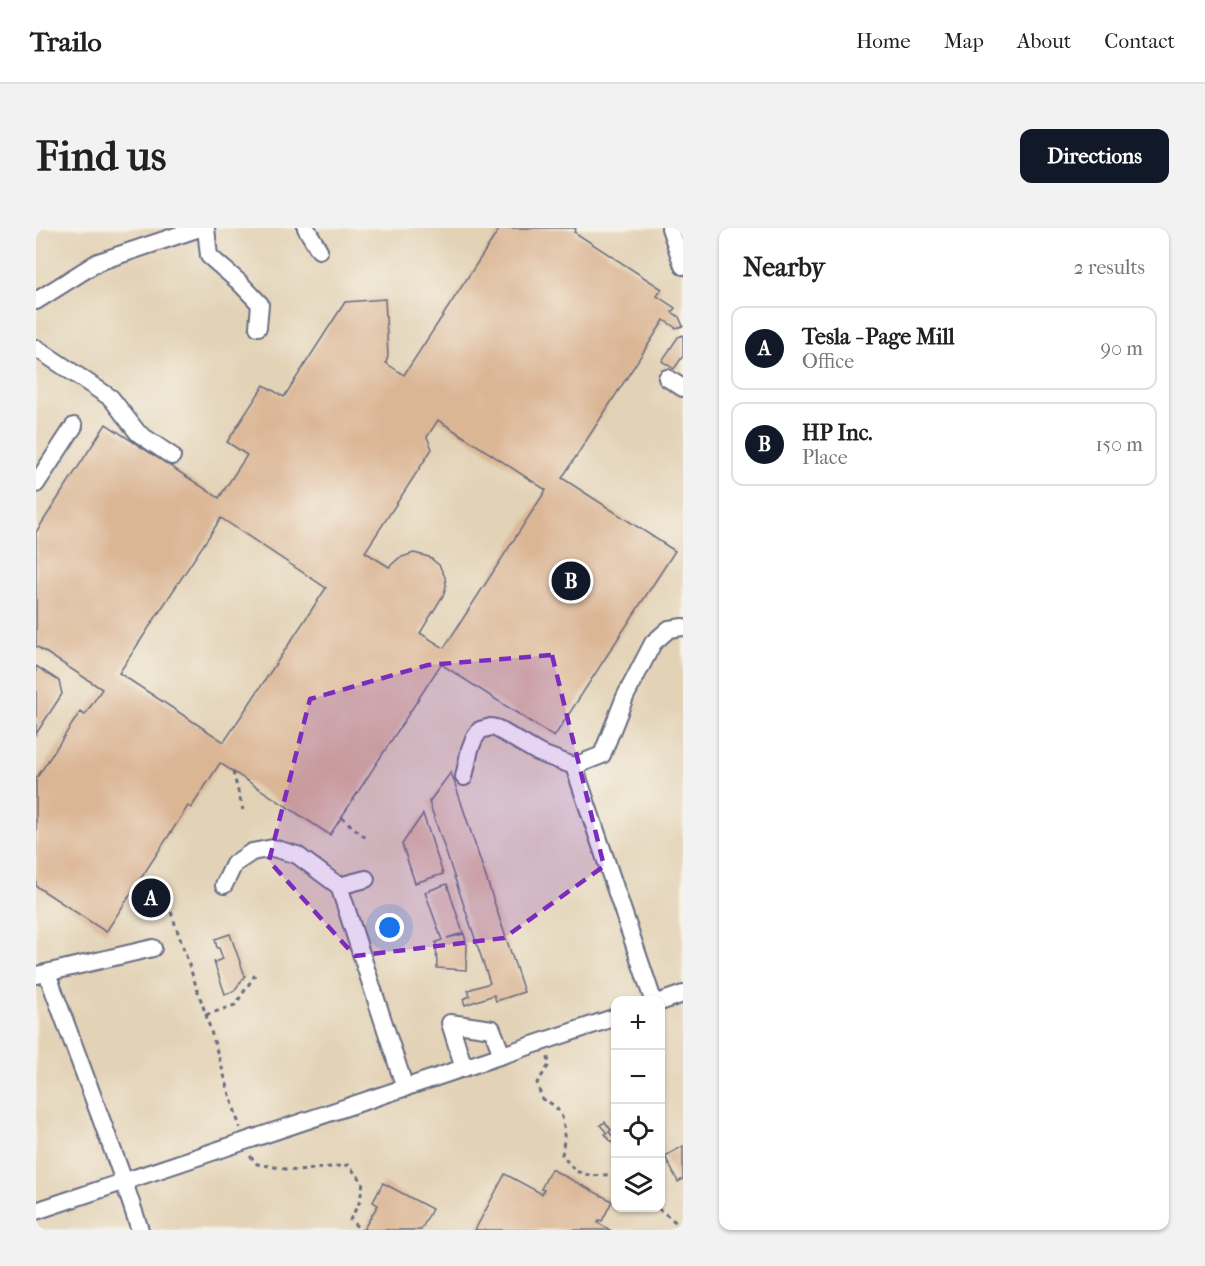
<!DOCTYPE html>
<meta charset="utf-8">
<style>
:root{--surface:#fff;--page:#f2f2f2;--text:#202124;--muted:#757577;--line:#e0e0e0;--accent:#111827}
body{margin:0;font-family:"IM FELL French Canon",serif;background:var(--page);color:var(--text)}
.controls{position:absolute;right:18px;bottom:18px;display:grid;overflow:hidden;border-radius:12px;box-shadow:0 2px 4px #0004}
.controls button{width:54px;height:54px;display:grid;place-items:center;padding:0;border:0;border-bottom:2px solid var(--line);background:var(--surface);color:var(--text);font:30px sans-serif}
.you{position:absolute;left:354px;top:700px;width:21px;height:21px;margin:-15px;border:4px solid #fff;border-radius:50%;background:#1a73e8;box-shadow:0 0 0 9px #1a73e833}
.badge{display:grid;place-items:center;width:39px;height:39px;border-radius:50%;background:var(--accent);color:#fff;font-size:20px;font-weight:700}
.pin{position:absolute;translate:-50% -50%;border:3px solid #fff;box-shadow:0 2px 6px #0006}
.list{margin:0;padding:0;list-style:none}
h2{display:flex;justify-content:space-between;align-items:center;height:78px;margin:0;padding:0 24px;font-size:26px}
h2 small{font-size:20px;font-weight:400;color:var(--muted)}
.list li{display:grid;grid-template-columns:39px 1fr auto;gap:18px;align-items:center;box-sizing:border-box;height:84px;margin:0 12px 12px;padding:0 12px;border:2px solid var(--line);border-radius:12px}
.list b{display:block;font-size:22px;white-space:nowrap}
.list p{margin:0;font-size:20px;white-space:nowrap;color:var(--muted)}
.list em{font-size:20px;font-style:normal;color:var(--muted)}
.icon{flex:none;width:33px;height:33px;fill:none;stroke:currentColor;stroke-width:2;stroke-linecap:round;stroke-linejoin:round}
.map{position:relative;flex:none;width:647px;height:1002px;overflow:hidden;border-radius:12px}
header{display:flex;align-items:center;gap:36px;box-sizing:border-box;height:84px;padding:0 30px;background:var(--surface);border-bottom:2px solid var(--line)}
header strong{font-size:28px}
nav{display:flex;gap:33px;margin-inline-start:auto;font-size:21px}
.intro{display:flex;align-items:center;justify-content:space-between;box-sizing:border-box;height:144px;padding:0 36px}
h1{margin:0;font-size:42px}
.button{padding:15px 27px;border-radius:12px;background:var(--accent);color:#fff;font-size:21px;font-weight:700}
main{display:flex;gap:36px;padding:0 36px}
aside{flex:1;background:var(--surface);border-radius:12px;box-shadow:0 2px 4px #0004}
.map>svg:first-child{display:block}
</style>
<header>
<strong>Trailo</strong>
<nav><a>Home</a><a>Map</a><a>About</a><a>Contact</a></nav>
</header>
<div class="intro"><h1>Find us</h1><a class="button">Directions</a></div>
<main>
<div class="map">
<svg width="647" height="1002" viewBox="0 0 647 1002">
<rect width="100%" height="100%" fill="#f7f3e8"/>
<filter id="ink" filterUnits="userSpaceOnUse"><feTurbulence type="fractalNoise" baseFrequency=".0167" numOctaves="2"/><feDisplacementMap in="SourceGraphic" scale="12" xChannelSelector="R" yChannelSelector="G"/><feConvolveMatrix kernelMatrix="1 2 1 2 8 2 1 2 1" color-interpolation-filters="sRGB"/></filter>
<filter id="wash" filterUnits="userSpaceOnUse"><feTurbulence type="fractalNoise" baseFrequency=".008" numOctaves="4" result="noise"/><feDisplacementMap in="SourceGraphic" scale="24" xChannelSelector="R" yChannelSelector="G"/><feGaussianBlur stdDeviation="1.35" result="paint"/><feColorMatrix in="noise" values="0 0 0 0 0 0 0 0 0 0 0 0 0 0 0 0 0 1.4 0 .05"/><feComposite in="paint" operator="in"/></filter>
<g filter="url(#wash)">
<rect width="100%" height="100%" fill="#f4dcc1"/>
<path fill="#e2d2b6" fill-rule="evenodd" d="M0 0H647V1002H0ZM580 772H624V980H580Z"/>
<g id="blocks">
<g fill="#dbb695" fill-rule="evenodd">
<path d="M464 0H540L538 4 626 61 621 68 639 80 636 84 643 89 647 98 640 100 628 92 526 250 639 323 518 509 405 436 294 607 184 535 155 580 152 578 70 704 0 658V551L44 484 49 487 66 461 0 418V304L70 196 183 270 211 227 191 214 228 157 248 169 309 74 349 71 352 128 350 135 368 147ZM402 192 510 262 408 420 384 405 408 366 410 358 409 349 403 337 393 329 378 325 363 330 353 339 329 324 396 221 391 209ZM185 290 290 360 188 514 83 445Z"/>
<polygon points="647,107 647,128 638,141 626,133 642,109"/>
<polygon points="0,438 23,453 26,466 0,506"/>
<polygon points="415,544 488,764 460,773 458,767 429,777 427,771 434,768 432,762 454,755 393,574"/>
<polygon points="387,586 407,646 379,655 366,616"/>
<polygon points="411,656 427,705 411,710 428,706 431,717 430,742 401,740 400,714 406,712 389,664"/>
<polygon points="194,706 209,748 198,763 189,766 178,734 187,731 183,720 181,720 179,711"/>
<polygon points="569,894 575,902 573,904 580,912 576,915 569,906 571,905 564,897"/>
<polygon points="647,918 647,951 642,954 629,928"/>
<polygon points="515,941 576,973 566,993 563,992 562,995 574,1002 439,1002 469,946 506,966 508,962 505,961"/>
<polygon points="347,955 396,981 385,1002 327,1002 342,977 337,974"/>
</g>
</g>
</g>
<g filter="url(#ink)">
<use href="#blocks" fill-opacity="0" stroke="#676c81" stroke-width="1.5"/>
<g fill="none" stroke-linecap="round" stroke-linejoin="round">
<defs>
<g id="minor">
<polyline points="170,0 173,28 203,54 224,76 222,99"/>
<polyline points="270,0 283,22"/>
<polyline points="634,0 647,38"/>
<polyline points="0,73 62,34 164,0"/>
<polyline points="0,120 75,170 102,205 136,228"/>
<polyline points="631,150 647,160"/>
<polyline points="0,256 38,198"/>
<polyline points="538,538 617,772"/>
<polyline points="428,549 434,521 438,511 444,502 455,499 460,500 503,525 538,538 566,527 589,469 617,415 633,401 647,399"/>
<polyline points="188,657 198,636 216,624 237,620 261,627 303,658 369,860"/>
<polyline points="303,658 330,651"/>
<polyline points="11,745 84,942 104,1002"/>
<polyline points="1,747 117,720"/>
<polyline points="624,774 647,766"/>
<polyline points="428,840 414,795 456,801 466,827"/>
<polyline points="0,983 580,789"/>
</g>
</defs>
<use href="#minor" stroke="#676c81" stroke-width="20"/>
<g stroke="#676c81" stroke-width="3" stroke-dasharray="4.5 4.5" stroke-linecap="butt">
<polyline points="197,544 207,582"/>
<polyline points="305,589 331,611"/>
<polyline points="135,684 170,787 204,900"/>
<polyline points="170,787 199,777 219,747"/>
<path d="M512 829 513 837 501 855 506 871C511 874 516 875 519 879 532 890 528 912 526 927L539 943 556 948 580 946"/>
<polyline points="214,928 221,936 261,943 312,937 327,954 324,973 314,992 325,1002"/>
<polyline points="622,980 647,1000"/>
</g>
<use href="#minor" stroke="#fff" stroke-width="16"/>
</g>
</g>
<path fill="#7b2cbf" fill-opacity="0.2" stroke="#7b2cbf" stroke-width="4.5" stroke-dasharray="12 8" stroke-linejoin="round" d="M516 427 568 638 468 710 319 728 233 633 274 471 392 437Z"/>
</svg>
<div class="controls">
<button>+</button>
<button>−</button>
<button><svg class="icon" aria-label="locate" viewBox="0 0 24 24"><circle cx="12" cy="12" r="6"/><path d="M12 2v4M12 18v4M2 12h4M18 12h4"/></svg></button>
<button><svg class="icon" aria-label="layers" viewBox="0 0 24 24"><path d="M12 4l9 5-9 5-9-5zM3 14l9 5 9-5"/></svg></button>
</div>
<div class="you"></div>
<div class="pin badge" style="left:115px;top:670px">A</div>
<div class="pin badge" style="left:535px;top:353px">B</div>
</div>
<aside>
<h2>Nearby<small>2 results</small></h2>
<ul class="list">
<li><span class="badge">A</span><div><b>Tesla - Page Mill</b><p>Office</p></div><em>90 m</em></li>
<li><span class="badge">B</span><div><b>HP Inc.</b><p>Place</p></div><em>150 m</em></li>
</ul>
</aside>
</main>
